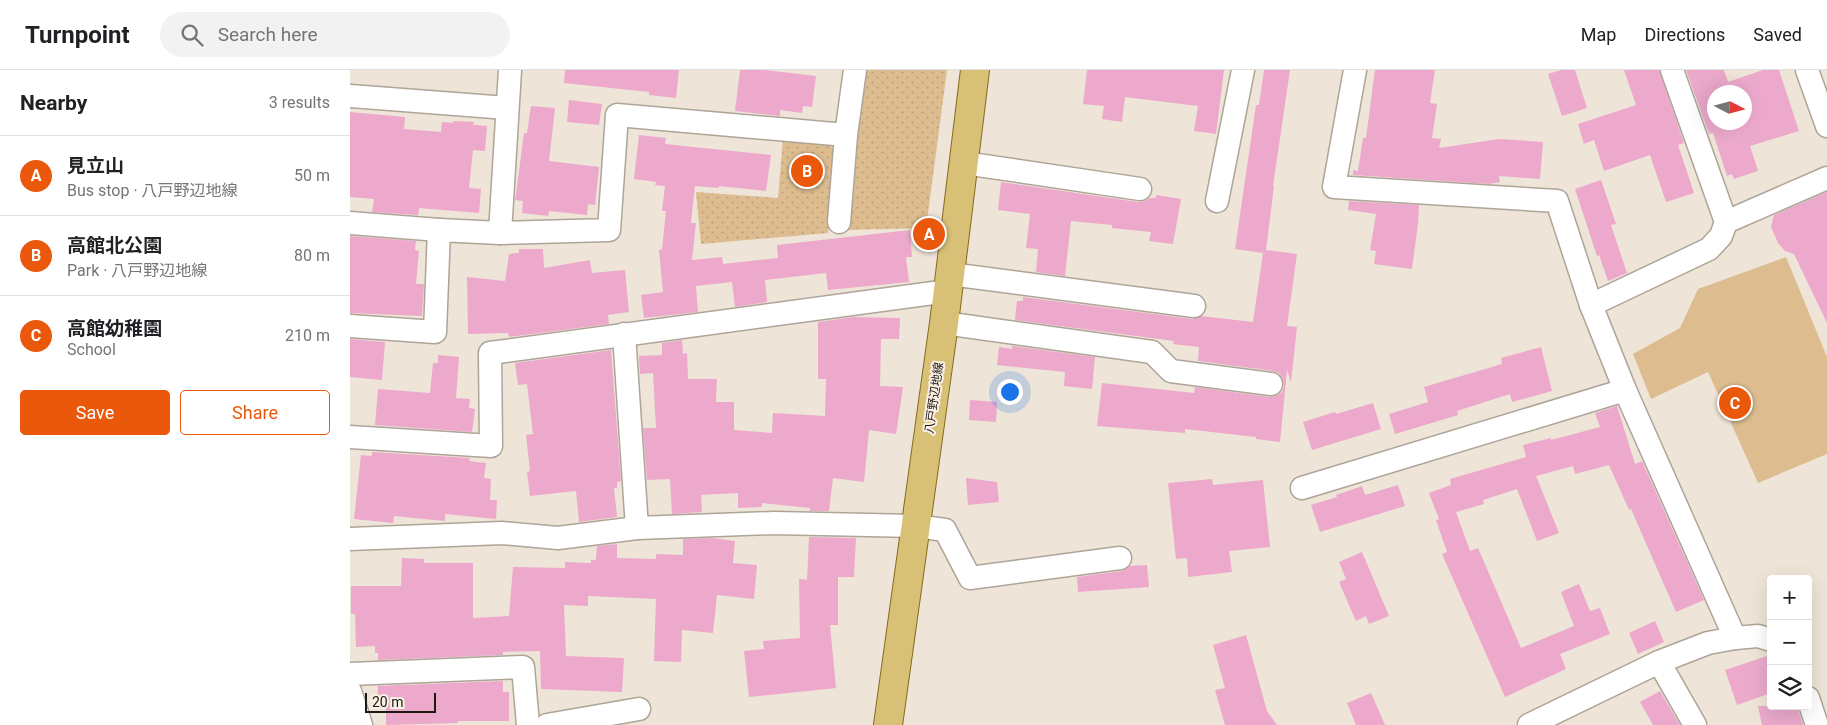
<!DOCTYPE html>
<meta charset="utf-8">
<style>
:root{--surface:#fff;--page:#f2f2f2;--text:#202124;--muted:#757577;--line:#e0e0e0;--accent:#ea580c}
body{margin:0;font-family:Roboto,"Noto Sans JP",sans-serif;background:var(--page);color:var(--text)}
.controls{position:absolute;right:15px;bottom:15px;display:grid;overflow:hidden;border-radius:5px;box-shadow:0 5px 20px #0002}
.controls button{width:45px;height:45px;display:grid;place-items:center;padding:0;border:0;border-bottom:1px solid var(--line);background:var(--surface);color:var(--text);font:25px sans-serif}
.compass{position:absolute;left:1357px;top:15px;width:45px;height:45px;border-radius:50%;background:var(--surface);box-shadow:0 5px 20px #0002;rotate:96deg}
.scale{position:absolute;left:15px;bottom:12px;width:71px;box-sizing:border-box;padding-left:5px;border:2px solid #1b1813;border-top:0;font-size:14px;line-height:18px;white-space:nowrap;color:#1b1813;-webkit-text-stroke:4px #fbf1e4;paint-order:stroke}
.you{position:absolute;left:659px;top:321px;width:18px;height:18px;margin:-12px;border:4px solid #fff;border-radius:50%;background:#1a73e8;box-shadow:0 0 0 8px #1a73e833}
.badge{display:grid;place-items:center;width:32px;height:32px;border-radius:50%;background:var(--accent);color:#fff;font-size:16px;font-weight:700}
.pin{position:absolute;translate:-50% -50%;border:2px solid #fff;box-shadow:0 1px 5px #0006}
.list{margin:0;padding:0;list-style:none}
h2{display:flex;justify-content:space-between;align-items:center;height:65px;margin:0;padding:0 20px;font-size:21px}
h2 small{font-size:16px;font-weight:400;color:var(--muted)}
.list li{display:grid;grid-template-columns:32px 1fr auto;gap:15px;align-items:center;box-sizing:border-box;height:80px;padding:0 20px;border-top:1px solid var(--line)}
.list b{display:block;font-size:19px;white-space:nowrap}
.list p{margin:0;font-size:16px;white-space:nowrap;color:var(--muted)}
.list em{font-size:16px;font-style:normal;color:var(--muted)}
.actions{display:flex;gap:10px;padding:15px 20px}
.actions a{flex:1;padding:11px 0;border:1px solid var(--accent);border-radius:5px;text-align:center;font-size:18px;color:var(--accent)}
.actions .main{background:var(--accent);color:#fff}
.icon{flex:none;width:28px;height:28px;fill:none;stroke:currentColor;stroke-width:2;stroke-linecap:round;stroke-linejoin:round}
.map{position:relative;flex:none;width:1477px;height:655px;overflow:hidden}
header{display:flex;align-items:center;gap:30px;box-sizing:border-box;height:70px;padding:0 25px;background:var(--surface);border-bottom:1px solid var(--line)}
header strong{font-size:24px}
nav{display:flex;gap:28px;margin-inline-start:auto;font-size:18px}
.search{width:350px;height:45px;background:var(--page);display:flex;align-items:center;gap:12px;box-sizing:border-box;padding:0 18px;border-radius:28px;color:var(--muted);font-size:19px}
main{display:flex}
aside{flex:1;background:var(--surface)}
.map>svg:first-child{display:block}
</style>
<header>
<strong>Turnpoint</strong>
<div class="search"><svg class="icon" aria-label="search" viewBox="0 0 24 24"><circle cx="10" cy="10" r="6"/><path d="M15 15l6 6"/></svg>Search here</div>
<nav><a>Map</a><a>Directions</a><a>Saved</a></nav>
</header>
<main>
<aside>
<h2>Nearby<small>3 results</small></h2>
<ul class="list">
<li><span class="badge">A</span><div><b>見立山</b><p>Bus stop · 八戸野辺地線</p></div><em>50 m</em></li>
<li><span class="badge">B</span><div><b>高館北公園</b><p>Park · 八戸野辺地線</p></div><em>80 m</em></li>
<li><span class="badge">C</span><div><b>高館幼稚園</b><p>School</p></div><em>210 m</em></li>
</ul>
<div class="actions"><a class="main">Save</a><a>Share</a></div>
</aside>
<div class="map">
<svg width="1477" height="655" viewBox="0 0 1477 655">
<defs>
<pattern id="green-dots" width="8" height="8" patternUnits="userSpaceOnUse" patternTransform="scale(1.25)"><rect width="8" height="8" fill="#ddbd90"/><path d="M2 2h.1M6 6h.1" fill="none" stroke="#bda27b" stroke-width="1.8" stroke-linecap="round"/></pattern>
</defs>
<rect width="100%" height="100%" fill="#eee4d7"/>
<g fill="url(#green-dots)">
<polygon points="516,0 597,0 576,158 497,160"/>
<polygon points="433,69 479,75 486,81 478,163 351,174 346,122 428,128"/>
</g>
<polygon fill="#ddbd90" points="1436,187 1477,287 1477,384 1408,413 1358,302 1301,329 1283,284 1330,258 1348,219"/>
<g fill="#eca9cc" fill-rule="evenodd">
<polygon points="215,0 329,0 326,28 299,25 299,22 214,13"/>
<polygon points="390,0 415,0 466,6 462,37 453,36 452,43 430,40 430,46 385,41"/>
<polygon points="737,0 874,0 866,64 844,61 848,36 775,27 772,52 752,49 754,36 733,34"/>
<polygon points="914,0 940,0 923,116 924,116 916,180 947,184 937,256 947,257 941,312 937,300 930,372 906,369 906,367 835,359 835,363 747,356 752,313 844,323 845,317 919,327 926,326 932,322 934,316 933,309 929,303 923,301 848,291 849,277 823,274 824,271 665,250 667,231 673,231 673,227 842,249 851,246 903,252 913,183 885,179 906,35 909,35"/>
<polygon points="1025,0 1085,0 1080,33 1087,34 1082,68 1091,69 1089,78 1149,69 1193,72 1190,109 1149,106 1150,112 1139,114 1003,105 1003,100 1008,101 1013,68 1016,68"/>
<polygon points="1211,0 1225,0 1237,38 1212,46 1198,4"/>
<polygon points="1274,0 1309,0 1334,73 1328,75 1344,123 1316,132 1300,85 1254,101 1244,70 1234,74 1228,54 1286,35"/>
<path d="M1336 0H1374L1378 12 1413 0H1429L1449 61 1400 76 1408 101 1384 109 1382 104 1377 106 1363 63 1359 64ZM1364 22H1394V52H1364Z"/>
<polygon points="219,30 252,34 249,55 217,52"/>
<polygon points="181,36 205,38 199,91 249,97 245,135 238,134 237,145 199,141 198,146 172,143 173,131 165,130 166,124 174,63 177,63"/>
<polygon points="0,42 55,47 54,59 91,62 92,52 103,53 103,51 124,52 123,55 137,56 135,81 123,80 119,118 131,119 129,143 69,138 68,145 22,142 24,129 0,127"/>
<polygon points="289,65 316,68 315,74 421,85 416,121 369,116 369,118 345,116 341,153 346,153 342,190 372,187 373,194 428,188 427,175 560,160 562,187 556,187 559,212 478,220 476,203 415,210 417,232 385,237 382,212 346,216 348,242 294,248 291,225 313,222 309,180 312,179 316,141 312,141 315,116 305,115 306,112 284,109"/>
<polygon points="1251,110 1266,154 1261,155 1277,203 1258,211 1249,185 1247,186 1225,119"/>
<polygon points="651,112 788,132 794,131 800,128 806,128 806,125 831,129 823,174 799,171 801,162 762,158 762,155 721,151 715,206 686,202 688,179 676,178 680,144 648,140"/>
<polygon points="1477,122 1477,253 1444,184 1435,181 1428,173 1421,157 1424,145"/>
<polygon points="999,131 1069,135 1068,154 1062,199 1024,194 1026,181 1020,180 1026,144 998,140"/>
<polygon points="0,166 66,171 65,180 69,181 66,214 74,214 72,246 0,243"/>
<polygon points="169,179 193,179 194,198 240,190 242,203 275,200 279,242 258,245 259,254 159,267 158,263 118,264 117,207 155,211 159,184 169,183"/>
<polygon points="503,247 550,248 549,269 531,269 530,316 553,317 546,364 519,360 514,412 483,408 479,441 460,441 460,438 412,433 412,437 388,438 388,423 351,425 352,442 322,444 320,409 297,410 293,358 306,358 303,303 290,304 289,286 312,285 312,273 332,270 333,284 337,283 338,309 367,309 366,332 384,332 384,360 422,363 423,343 475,346 476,309 468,309 468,252"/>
<polygon points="0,269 35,272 32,310 0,307"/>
<polygon points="662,276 745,287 742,319 714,316 715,302 647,295 649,277 662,279"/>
<polygon points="1191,277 1202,321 1162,332 1160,324 1107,341 1108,345 1045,364 1039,344 1078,332 1074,317 1152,294 1151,288"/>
<polygon points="261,280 271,411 267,412 267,418 264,418 267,447 229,452 226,421 180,426 177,402 180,401 176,365 183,364 177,314 168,315 165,293"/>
<polygon points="88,285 109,287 106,328 120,329 119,338 125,339 122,362 25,355 28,319 80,323 83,293 88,293"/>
<polygon points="620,330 647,332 646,352 619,350"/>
<polygon points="1023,333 1031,359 962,380 953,352 985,342 986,344"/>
<polygon points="1267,336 1285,394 1292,391 1354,530 1326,542 1281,439 1279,440 1259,395 1225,404 1223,396 1186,406 1209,463 1187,471 1167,419 1133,430 1134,434 1106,442 1120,481 1128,478 1171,578 1224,556 1211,522 1229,514 1240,541 1250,538 1260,564 1210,584 1216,599 1155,627 1092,484 1097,482 1086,450 1089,449 1079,423 1101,415 1100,409 1176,387 1173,375 1201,368 1201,370 1250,357 1245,343"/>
<polygon points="22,382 120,388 119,391 136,393 134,408 141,409 140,430 147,430 146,449 95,444 95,451 44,446 43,453 4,449 11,385 22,386"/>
<polygon points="616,408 647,412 649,432 618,435"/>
<polygon points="862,409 863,415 913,410 920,477 879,481 882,502 838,507 837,488 826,489 818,413"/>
<polygon points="1048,415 1055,436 970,462 961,435 987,427 986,425 1012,416 1015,425"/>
<polygon points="459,467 506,468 504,507 488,507 488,555 480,555 486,618 399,627 394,581 414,579 413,571 450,568 449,509 457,510"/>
<polygon points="361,468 385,471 383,493 407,495 404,529 367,525 363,563 332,560 331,592 304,591 306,529 238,526 238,536 214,535 216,586 274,588 272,622 191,619 190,581 153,582 153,585 28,590 28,583 25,583 25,576 6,577 5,544 1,544 1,516 51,516 52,488 74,489 74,493 123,493 123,548 159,546 163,497 215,498 215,492 241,493 241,490 246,490 247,476 267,474 267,488 306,489 306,484 333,485 333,469"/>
<polygon points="1012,482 1039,546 1019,554 1016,546 1006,551 989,512 996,509 989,492"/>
<polygon points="797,495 799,517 728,522 727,507 772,501 780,496"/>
<polygon points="1305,551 1314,572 1288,584 1279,563"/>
<polygon points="896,565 917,641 927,655 875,655 865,620 875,618 863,575"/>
<polygon points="1417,586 1421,599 1421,623 1387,635 1375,600"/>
<polygon points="153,611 153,622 159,622 159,651 108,651 108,653 36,655 36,636 27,636 28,616"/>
<polygon points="1310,621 1330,655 1303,655 1290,632"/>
<polygon points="1021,623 1035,655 1006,655 997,633"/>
<polygon points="1408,636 1447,636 1453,655 1412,655"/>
</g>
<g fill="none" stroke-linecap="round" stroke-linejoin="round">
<defs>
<g id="street">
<polyline points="1005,0 984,117 1207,131 1241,235 1275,320 1385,568"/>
<polyline points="1322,0 1376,152"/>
<polyline points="1457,0 1477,56"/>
<polyline points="0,26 157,38"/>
<polyline points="614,93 790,119"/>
<polyline points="867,131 893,0"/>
<polyline points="489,152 496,65 505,0"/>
<polyline points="0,153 89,160"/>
<polyline points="150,163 160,0"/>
<polyline points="600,204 844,236"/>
<polyline points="1241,235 1359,179 1371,166 1376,152 1477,108"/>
<polyline points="594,253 802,282 821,301 921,314"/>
<polyline points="0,256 85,262 89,160 150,163 259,160 267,45 496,65"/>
<polyline points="274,264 287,458"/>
<polyline points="0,367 141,376 140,283 598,221"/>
<polyline points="952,418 1275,320"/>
<polyline points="0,469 152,463 208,468 287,458 424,453 566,456 595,460 620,508 770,488"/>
<polyline points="1309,592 1345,655"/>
<polyline points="0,604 173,597 178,655"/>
<polyline points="0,621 11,655"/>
<polyline points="1458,628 1467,655"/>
<polyline points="197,655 289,639"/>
<polyline points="1179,655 1309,592 1358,573 1385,568 1408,566 1421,570"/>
</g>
<polyline id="primary" points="538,655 594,253 625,0"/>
</defs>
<use href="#street" stroke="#aea498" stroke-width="25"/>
<use href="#primary" stroke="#866a19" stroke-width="30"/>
<use href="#street" stroke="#fff" stroke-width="22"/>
<use href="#primary" stroke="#d9c077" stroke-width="28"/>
</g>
<g text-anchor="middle" stroke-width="4" stroke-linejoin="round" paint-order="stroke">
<g font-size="12" fill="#1b1813" stroke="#fbf1e4">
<text transform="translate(584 328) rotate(-82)" y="4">八戸野辺地線</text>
</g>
</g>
</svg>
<div class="controls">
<button>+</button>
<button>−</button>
<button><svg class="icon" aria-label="layers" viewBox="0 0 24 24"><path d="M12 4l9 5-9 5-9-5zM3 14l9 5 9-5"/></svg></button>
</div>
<svg class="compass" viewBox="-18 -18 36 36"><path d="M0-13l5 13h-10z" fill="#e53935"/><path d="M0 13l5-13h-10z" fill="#757577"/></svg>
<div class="scale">20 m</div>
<div class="you"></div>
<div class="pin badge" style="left:579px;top:164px">A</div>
<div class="pin badge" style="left:457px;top:101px">B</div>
<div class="pin badge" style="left:1385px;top:333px">C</div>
</div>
</main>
